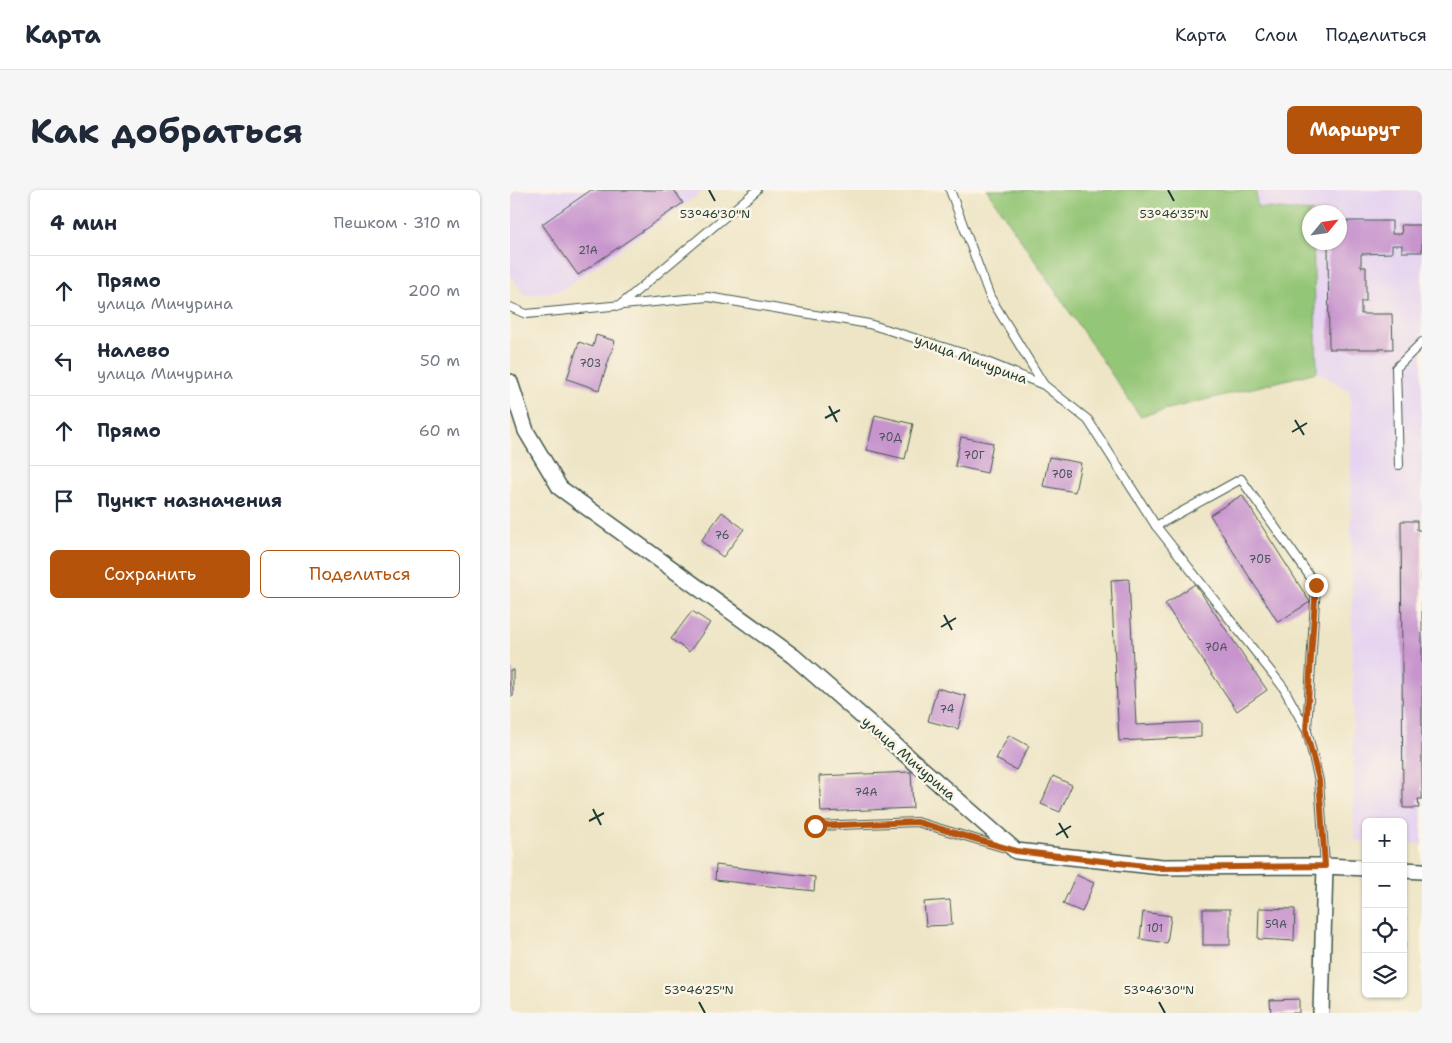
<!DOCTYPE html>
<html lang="ru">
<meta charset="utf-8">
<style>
:root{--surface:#fff;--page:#f6f6f7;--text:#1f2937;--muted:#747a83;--line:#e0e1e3;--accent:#b45309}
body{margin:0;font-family:"Shantell Sans",sans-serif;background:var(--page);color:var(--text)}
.controls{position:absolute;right:15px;bottom:15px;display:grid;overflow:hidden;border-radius:8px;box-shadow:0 1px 4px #0004}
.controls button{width:45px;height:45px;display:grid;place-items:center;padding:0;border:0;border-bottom:1px solid var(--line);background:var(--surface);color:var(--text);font:25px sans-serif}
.compass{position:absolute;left:792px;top:15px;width:45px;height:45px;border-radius:50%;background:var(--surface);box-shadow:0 1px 4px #0004;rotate:61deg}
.stop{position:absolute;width:15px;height:15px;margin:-11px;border:4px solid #b45309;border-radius:50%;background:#fff}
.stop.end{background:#b45309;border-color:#fff;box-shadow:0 1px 5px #0008}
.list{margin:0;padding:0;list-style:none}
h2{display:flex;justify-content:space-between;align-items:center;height:65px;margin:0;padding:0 20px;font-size:21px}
h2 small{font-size:16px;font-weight:400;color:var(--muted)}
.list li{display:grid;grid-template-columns:32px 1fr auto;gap:15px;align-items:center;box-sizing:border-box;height:70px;padding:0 20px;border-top:1px solid var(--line)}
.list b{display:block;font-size:19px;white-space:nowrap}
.list p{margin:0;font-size:16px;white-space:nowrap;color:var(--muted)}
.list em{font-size:16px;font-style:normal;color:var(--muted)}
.actions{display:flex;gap:10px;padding:15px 20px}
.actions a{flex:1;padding:11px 0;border:1px solid var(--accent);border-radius:8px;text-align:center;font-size:18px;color:var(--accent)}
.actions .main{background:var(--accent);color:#fff}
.icon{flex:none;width:28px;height:28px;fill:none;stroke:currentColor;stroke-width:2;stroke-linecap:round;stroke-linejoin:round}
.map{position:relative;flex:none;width:912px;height:823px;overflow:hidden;border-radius:8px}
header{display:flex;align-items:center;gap:30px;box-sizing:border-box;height:70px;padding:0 25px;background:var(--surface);border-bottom:1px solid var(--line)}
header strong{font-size:24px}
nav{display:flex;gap:28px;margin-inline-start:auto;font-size:18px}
.intro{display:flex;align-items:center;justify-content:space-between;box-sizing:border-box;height:120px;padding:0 30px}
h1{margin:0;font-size:35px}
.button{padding:12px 22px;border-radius:8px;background:var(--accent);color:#fff;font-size:18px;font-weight:700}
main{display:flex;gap:30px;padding:0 30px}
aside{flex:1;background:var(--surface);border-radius:8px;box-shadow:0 1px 4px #0004}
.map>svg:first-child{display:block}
</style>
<header>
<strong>Карта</strong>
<nav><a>Карта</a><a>Слои</a><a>Поделиться</a></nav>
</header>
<div class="intro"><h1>Как добраться</h1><a class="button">Маршрут</a></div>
<main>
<aside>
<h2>4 мин<small>Пешком · 310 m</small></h2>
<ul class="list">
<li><svg class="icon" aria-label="ahead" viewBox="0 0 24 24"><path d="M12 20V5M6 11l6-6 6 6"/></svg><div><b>Прямо</b><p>улица Мичурина</p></div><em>200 m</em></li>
<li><svg class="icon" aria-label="left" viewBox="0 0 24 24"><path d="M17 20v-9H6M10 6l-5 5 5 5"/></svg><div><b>Налево</b><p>улица Мичурина</p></div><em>50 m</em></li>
<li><svg class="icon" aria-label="ahead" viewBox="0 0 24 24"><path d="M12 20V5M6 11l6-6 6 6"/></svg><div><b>Прямо</b></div><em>60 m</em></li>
<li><svg class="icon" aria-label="arrive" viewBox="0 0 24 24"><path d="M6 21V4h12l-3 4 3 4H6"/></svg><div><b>Пункт назначения</b></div></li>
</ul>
<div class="actions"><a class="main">Сохранить</a><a>Поделиться</a></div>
</aside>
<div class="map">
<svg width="912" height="823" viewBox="0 0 912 823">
<rect width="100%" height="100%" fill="#fcf5e5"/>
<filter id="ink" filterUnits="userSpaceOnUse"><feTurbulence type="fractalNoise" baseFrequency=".02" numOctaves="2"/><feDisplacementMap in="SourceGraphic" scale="10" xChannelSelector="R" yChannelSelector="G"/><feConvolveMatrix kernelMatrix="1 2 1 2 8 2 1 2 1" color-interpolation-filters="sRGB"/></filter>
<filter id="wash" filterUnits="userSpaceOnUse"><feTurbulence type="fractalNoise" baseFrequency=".0096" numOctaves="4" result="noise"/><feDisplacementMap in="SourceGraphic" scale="20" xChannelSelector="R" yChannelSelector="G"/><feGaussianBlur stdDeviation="1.12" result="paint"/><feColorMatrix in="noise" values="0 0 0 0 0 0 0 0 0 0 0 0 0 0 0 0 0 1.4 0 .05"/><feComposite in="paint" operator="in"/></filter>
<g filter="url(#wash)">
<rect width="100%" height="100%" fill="#eee5c6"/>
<g fill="#e5d3f1">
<polygon points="0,0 195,0 52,100 15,106 0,85"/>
<polygon points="746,0 912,0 912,654 893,653 893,632 856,632 856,651 844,651 840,201 807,182 803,53 829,52 829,22 803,22 747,17"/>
</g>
<polygon fill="#94c677" stroke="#5a8256" points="477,0 746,0 747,17 803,22 799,22 799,52 803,53 807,182 630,226"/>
<g id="blocks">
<g fill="#c794ce">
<polygon points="81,0 164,0 173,13 68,85 32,34"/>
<polygon points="829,31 882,31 882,44 892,44 891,35 912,35 912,62 892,62 892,55 882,55 882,63 851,64 851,77 856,77 856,111 851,111 851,124 882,124 883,159 819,159 818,52 829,52"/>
<polygon points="86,145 105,151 89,200 57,189 69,152 83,157"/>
<polygon points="365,225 403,234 395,269 357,260"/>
<polygon points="451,247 483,253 477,283 445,276"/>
<polygon points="539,267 571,273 565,302 533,296"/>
<polygon points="732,305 800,412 768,432 700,325"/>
<polygon points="212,322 234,339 213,367 191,351"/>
<polygon points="891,331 907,331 907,340 912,340 912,609 908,609 909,618 893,618"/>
<polygon points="619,389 626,535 691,532 691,547 609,551 601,390"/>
<polygon points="685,394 757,500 727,521 655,414"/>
<polygon points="182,421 200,433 179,462 161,449"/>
<rect x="0" y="480" width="3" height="26"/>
<polygon points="427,498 456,506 448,539 418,531"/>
<polygon points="499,545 519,556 506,580 486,569"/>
<polygon points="401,582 403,618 311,622 309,586"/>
<polygon points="543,586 562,595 550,622 531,614"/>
<polygon points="206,675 305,687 304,701 205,690"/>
<polygon points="566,685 584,693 572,722 553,714"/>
<polygon points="440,710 442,735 416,736 414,712"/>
<polygon points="749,718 785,719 784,751 748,749"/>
<rect x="693" y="719" width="27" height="36"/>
<polygon points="633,722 661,726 657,753 630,749"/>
<polygon points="893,727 896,727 895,759 893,759"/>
<polygon points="789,809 789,823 761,823 760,810"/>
</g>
</g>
</g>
<g filter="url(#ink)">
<use href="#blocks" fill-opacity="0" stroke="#3e564a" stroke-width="1"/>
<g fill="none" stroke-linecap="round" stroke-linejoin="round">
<defs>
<g id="service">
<polyline points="440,0 480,107 534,195"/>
<polyline points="109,116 247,0"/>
<polyline points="0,117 16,124 198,107 359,134 462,166 534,195 578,230 646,336 773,497 797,541 809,591 815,676"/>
<polyline points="889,275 886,178 912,152"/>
<polyline points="646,336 731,289 806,395 797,539"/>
<polyline points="305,636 407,632 499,659"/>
</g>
<g id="minor">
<polyline points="0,192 16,241 50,298 283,466 506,661 652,677 815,676 856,678"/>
<polyline points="893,680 912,681"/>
<polyline points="811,823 815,676"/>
</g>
</defs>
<use href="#service" stroke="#3e564a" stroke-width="10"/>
<use href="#minor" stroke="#3e564a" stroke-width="18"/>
<use href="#service" stroke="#fff" stroke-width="8"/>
<use href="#minor" stroke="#fff" stroke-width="15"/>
</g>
</g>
<g fill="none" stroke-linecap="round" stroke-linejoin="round" filter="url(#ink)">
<polyline stroke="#b45309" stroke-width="6" points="305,636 407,632 506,661 652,678 815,676 809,590 796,541 806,395"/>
</g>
<path fill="none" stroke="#1f3d34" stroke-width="2" d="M199 0 205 11M658 0 664 11M319 216 327 232M315 228 330 220M785 230 794 245M782 242 797 233M434 425 442 440M431 437 446 428M83 619 91 635M79 631 94 623M549 633 558 648M546 645 561 636M189 812 195 823M649 812 655 823"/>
<g text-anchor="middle" stroke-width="5" stroke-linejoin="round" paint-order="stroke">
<g font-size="11" fill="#49535a">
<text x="78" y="64">21А</text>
<text x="80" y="177">70З</text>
<text x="380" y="251">70Д</text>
<text x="464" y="269">70Г</text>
<text x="552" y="288">70В</text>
<text x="212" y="349">76</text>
<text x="750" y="373">70Б</text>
<text x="706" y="461">70А</text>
<text x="437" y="523">74</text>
<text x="356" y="606">74А</text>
<text x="766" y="738">59А</text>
<text x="645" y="742">101</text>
</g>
<g font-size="14" fill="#1f3d34" stroke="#fcf5e5">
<text transform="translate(461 169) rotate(20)" y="5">улица Мичурина</text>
<text transform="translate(399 568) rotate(41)" y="5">улица Мичурина</text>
</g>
</g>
<g font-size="12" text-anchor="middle" fill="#1f3d34" stroke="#fcf5e5" stroke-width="5" stroke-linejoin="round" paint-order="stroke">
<text x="205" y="28">53°46'30"N</text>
<text x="664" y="28">53°46'35"N</text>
<text x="189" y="804">53°46'25"N</text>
<text x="649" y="804">53°46'30"N</text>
</g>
</svg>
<div class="controls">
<button>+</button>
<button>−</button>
<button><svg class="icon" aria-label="locate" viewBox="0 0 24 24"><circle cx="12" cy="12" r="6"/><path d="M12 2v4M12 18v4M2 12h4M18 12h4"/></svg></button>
<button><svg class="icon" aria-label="layers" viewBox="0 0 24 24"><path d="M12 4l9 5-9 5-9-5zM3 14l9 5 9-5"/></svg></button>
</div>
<svg class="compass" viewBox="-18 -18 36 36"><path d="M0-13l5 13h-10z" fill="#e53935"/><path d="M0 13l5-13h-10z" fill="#747a83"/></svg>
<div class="stop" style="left:305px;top:636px"></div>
<div class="stop end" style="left:806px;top:395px"></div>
</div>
</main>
